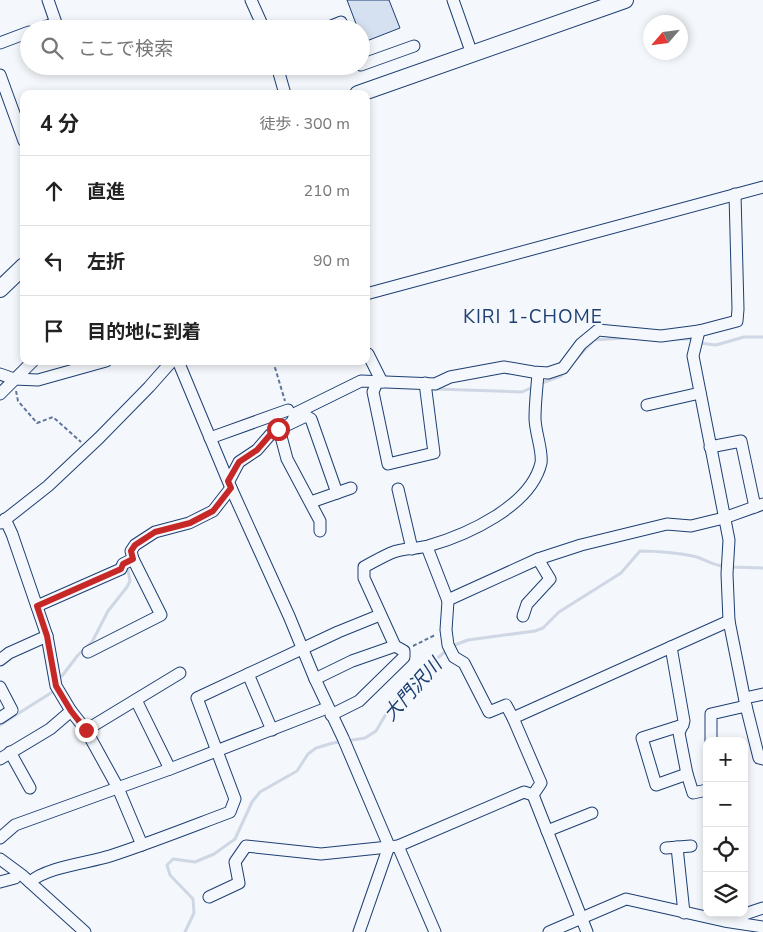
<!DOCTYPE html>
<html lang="ja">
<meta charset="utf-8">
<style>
:root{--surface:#fff;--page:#f6f6f6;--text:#222;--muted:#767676;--line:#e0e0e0}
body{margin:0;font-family:"Nunito Sans","Noto Sans JP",sans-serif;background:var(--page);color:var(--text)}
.controls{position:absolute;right:15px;bottom:15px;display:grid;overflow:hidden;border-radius:10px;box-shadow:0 2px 8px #0003}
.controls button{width:45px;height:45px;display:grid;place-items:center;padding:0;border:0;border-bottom:1px solid var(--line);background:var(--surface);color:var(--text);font:25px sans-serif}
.compass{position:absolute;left:643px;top:15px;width:45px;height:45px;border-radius:50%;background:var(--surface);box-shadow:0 2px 8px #0003;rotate:242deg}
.stop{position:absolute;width:15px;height:15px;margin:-11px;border:4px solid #c62828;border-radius:50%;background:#fff}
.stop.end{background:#c62828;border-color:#fff;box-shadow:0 1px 5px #0008}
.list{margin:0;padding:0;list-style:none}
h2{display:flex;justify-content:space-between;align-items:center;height:65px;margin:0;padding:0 20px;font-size:21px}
h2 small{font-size:16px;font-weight:400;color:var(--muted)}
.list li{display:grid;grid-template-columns:32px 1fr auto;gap:15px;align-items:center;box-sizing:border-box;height:70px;padding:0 20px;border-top:1px solid var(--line)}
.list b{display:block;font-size:19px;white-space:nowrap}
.list em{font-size:16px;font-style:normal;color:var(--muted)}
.icon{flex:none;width:28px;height:28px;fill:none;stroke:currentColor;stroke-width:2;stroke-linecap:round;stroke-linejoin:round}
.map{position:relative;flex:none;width:763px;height:932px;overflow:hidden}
.search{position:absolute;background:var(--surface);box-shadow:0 2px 8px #0003;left:20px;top:20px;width:350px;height:55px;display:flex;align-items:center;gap:12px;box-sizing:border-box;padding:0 18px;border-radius:28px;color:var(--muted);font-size:19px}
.panel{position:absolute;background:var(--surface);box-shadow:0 2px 8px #0003;left:20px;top:90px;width:350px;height:275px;border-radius:10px}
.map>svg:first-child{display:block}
</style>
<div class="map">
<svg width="763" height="932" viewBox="0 0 763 932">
<rect width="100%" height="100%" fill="#f4f7fb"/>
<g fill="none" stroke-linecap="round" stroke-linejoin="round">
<g stroke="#cfd7e4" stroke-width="3">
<polyline points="675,339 691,339"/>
<polyline points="699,343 716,345 744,337 763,337"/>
<polyline points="578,357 594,340 624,338"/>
<polyline points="542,383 561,376 565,371"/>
<polyline points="436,389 522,392 533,387"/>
<polyline points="135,539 153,527"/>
<polyline points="730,567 763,568"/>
<path d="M452 646 468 640 535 631 543 628 559 612 621 573 640 551C656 551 682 553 697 557 706 560 714 566 724 566"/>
<polyline points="62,676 78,655 92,642 108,611 127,587 130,581 127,564"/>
<polyline points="0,725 54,691"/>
<polyline points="185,932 194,913 193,899 170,875 167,865 173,859 195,862 214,854 235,839 252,802 260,792 297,771 308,754 316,748 333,743 365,738 376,731 392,704 433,662 447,650"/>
</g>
</g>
<polygon fill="#d5e0f0" stroke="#1d3f73" points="347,0 389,0 400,28 364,42 361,36 361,29 358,29"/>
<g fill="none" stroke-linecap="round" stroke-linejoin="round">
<defs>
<g id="minor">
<polyline points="251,0 264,29"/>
<polyline points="453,0 472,54"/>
<polyline points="39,29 56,23 48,0"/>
<polyline points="324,29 341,22 344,29"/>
<polyline points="0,43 29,32"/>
<polyline points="361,65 414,46"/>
<polyline points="277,66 285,94"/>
<polyline points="0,75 24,141"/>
<polyline points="366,294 763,187"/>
<polyline points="699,331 693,356 729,540 727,574 729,621 746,706 759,758 763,759"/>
<polyline points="368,354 382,382"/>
<polyline points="178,361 231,488 289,616 315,679 343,738 389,846 359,932"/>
<polyline points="0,374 14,379 38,380 106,361"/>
<polyline points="377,382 373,392 388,464 434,453 425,383"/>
<polyline points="0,394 33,361"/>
<polyline points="647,405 700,393"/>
<polyline points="292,422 296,413 361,381 435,384 450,377 504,367 533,372 548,373 563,368 581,344 598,330 661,336 699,331 737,321 738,309 735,194"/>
<polyline points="279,429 287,459 320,521 320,531"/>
<polyline points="210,438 288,410"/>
<polyline points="710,447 741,441 755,507"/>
<polyline points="229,481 239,462 257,450 270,435 279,429 306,416 311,419 337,493"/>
<polyline points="398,489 412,549"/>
<polyline points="311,502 351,488"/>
<polyline points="5,519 12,534 47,636 56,686 71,711 86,730 118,788 142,845"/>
<polyline points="1,523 48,486 99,438 149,387 172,361"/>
<polyline points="427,547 448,601"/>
<polyline points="37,606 121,569 123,564 133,559"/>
<polyline points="523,616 527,604 550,579 538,559"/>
<polyline points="671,647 684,721 679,733 687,774 693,793 707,790"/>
<polyline points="88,652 161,615 133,559 131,551 135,545 155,532 189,523 213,511 231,488"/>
<polyline points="0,660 9,653 47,636"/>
<polyline points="248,674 272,730"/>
<polyline points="315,679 352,661 395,646"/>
<polyline points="0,687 12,710 0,718"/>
<polyline points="745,698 763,694"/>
<polyline points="136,700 170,769"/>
<path d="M331 715 359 701 404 657V651L395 646 364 578V567C373 562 382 557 391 553 403 548 416 549 428 546 467 535 531 506 541 463 543 451 535 432 535 418 535 403 537 388 538 373"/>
<polyline points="513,718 729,621"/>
<polyline points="683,725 642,738 656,785 687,774"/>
<polyline points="86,730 180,673"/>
<polyline points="711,741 711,714 746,706"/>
<polyline points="10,752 30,788"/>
<polyline points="0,759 50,729 71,711"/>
<polyline points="533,795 541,783 513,718 506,705 489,712 464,663 454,657 448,645 446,630 448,601 450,599 538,559 581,545 667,524 691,526 724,518 763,504"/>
<polyline points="533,795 587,932"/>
<polyline points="547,831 592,813"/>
<polyline points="0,838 15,825 170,769 327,708"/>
<polyline points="398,846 435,932"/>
<polyline points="677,847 684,913"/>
<polyline points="666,848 691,846"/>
<polyline points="0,859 23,876 85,932"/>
<polyline points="0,882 15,878"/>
<path d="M30 882C47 867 87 863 110 856 150 843 190 827 230 812L235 799 197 698 338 632 380 615"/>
<polyline points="209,897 239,883 235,862 246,846 321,854 398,846 524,792 533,795"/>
<polyline points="727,920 763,908"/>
<polyline points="549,932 626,899 724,921 763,927"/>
</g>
<g id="highway">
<polyline points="358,94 625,0"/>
<polyline points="0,289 24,266"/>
</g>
</defs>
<use href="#minor" stroke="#1d3f73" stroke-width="13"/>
<use href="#highway" stroke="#1d3f73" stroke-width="18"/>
<g stroke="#5e769c" stroke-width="2" stroke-dasharray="4 2.5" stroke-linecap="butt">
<polyline points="273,361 285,401"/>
<polyline points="16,391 18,401 37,423 53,417 81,442"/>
<polyline points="413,646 435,635"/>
</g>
<use href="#minor" stroke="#f4f7fb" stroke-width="11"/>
<use href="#highway" stroke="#f4f7fb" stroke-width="16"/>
</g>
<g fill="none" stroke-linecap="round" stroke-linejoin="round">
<polyline stroke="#c62828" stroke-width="6" points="86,730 71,711 56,686 47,636 37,606 121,569 123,564 133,559 131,551 135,545 155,532 190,523 213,511 231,488 228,481 239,462 257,450 270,435 278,429"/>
</g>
<g text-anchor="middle" stroke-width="4" stroke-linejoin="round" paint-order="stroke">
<g font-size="19" letter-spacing="1" fill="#1d3f73" stroke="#f4f7fb">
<text x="533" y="323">KIRI 1-CHOME</text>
</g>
<g font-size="19" font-style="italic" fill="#1d3f73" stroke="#f4f7fb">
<text transform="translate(412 689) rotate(-48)" y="7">大門沢川</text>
</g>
</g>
</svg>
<div class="controls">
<button>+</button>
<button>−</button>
<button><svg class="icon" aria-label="locate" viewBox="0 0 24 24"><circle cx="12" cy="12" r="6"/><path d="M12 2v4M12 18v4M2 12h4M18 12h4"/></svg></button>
<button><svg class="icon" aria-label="layers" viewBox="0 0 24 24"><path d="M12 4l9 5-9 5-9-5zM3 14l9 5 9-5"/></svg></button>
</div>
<svg class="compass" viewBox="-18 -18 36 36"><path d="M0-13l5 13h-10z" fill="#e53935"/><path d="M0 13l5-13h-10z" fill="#767676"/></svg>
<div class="stop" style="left:278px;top:429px"></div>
<div class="stop end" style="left:86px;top:730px"></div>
<div class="search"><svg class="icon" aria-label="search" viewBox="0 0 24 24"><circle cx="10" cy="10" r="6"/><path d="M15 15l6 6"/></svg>ここで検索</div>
<section class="panel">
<h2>4 分<small>徒歩 · 300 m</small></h2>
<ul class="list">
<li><svg class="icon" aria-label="ahead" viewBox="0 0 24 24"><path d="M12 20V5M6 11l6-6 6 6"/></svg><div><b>直進</b></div><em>210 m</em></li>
<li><svg class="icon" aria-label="left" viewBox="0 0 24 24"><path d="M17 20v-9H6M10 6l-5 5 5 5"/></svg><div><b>左折</b></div><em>90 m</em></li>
<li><svg class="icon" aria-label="arrive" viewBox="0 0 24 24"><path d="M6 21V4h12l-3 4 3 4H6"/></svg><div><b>目的地に到着</b></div></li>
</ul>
</section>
</div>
